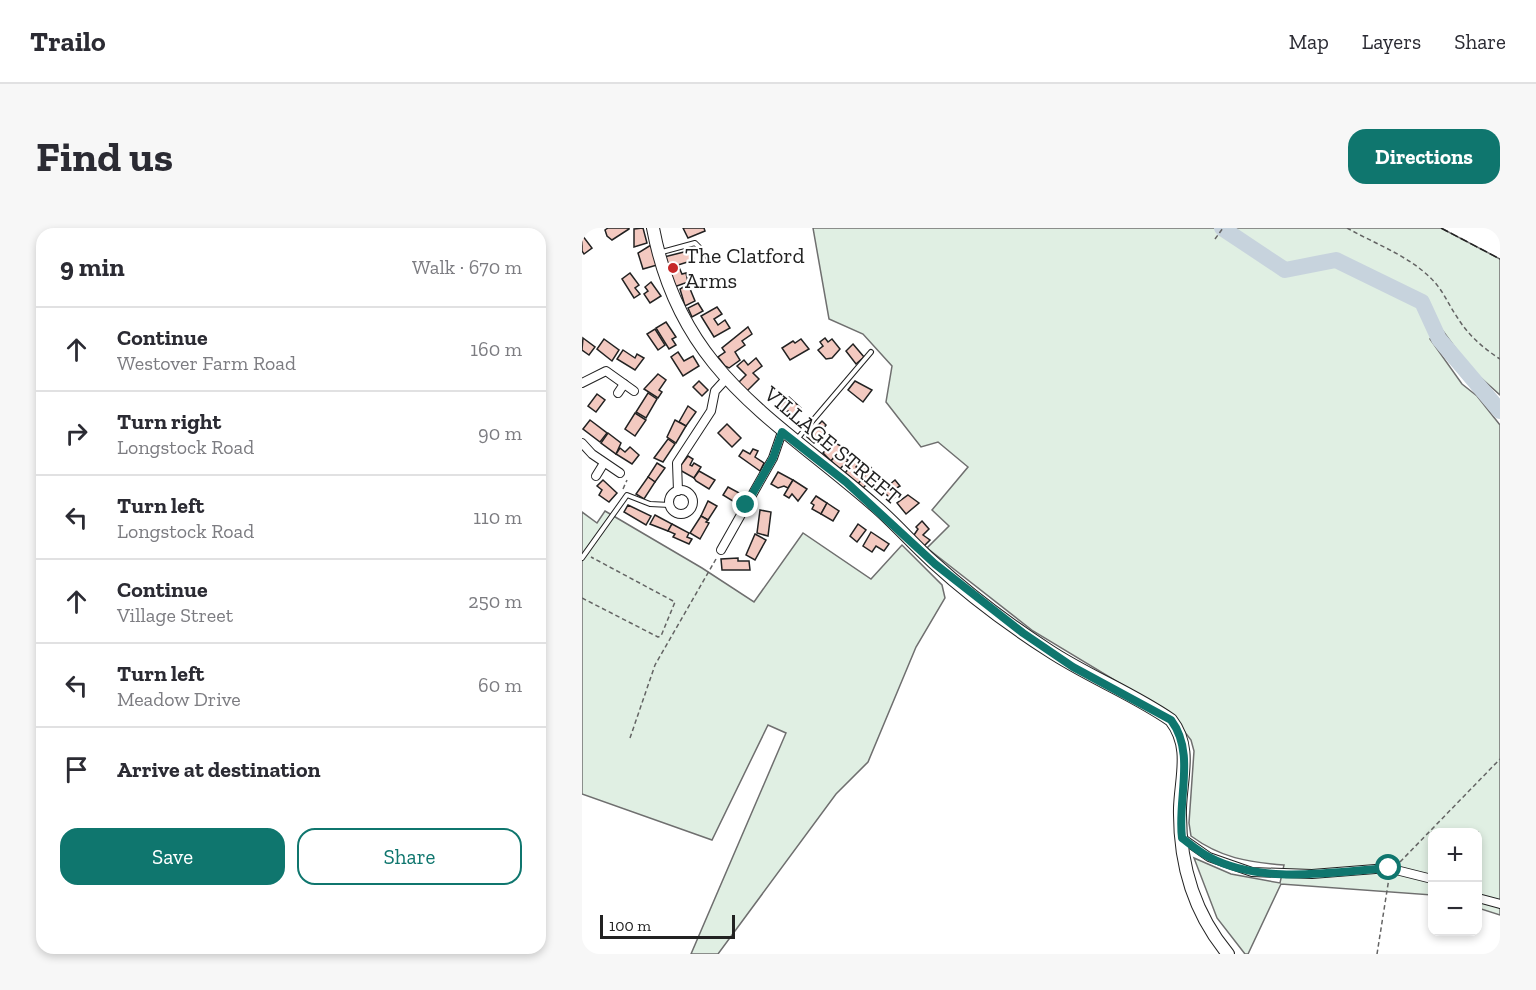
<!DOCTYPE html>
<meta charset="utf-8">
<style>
:root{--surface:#fff;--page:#f7f7f7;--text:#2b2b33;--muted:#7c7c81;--line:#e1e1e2;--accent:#0f766e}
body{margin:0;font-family:"Zilla Slab",serif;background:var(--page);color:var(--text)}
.controls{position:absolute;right:18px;bottom:18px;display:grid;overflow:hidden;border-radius:12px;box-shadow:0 3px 9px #0003}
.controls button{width:54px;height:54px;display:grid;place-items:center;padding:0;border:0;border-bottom:2px solid var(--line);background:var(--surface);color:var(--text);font:30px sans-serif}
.scale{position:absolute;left:18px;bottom:15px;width:135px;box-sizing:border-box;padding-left:6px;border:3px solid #222;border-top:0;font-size:16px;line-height:21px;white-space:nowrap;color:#222;-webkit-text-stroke:4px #fff;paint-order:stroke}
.stop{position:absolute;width:18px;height:18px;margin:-14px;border:4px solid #0f766e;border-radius:50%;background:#fff}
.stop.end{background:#0f766e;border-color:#fff;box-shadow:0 2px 6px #0008}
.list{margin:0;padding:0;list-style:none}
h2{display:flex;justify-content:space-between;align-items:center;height:78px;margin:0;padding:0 24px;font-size:26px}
h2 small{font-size:20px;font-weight:400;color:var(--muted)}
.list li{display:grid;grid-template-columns:39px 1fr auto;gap:18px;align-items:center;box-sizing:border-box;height:84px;padding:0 24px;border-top:2px solid var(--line)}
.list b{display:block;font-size:22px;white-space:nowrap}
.list p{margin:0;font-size:20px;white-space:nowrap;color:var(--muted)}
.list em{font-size:20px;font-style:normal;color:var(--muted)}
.actions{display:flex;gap:12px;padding:18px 24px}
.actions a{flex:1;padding:14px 0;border:2px solid var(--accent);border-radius:18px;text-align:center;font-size:21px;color:var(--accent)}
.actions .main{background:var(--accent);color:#fff}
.icon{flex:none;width:33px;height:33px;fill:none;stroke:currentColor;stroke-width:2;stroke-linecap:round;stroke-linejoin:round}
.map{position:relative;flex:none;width:918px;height:726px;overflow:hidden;border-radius:18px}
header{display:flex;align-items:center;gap:36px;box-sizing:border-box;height:84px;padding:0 30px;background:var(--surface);border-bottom:2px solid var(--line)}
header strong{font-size:28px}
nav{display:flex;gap:33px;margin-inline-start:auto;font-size:21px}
.intro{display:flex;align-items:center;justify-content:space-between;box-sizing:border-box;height:144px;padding:0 36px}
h1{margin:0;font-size:42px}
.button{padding:15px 27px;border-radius:18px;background:var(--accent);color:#fff;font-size:21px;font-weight:700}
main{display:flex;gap:36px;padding:0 36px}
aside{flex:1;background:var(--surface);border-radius:18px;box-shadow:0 3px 9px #0003}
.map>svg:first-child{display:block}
</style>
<header>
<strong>Trailo</strong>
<nav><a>Map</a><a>Layers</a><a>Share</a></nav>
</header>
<div class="intro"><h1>Find us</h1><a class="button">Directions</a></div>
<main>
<aside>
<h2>9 min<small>Walk · 670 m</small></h2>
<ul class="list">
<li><svg class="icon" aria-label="ahead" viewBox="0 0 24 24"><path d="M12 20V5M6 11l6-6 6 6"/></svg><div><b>Continue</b><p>Westover Farm Road</p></div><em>160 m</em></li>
<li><svg class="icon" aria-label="right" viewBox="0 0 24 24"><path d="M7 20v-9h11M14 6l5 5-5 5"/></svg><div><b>Turn right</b><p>Longstock Road</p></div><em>90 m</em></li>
<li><svg class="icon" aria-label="left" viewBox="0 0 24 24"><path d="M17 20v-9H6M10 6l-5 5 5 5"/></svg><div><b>Turn left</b><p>Longstock Road</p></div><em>110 m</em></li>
<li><svg class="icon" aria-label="ahead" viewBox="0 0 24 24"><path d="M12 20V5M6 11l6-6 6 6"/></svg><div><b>Continue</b><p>Village Street</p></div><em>250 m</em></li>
<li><svg class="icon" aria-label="left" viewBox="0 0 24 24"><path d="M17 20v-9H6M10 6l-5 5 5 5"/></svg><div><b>Turn left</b><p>Meadow Drive</p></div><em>60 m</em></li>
<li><svg class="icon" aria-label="arrive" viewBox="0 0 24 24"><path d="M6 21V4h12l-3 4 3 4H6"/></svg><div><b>Arrive at destination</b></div></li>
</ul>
<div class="actions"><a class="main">Save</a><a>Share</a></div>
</aside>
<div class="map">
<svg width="918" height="726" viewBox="0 0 918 726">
<rect width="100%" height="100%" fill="#fff"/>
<g fill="#e0efe3" stroke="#6f6f6f" stroke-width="1.5">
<path d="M231 0H859L918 31V167L888 140 861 103 848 111 880 156 895 168 918 197V687L896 680V604H850V667L699 656 666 726H663L635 690 612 630 649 646 698 655 702 637C665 634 639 630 609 608L607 595 612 523 609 512 589 486 451 403 345 320 367 298 350 282 386 239 356 214 339 219 304 174 310 138 281 106 247 91Z"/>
<polygon points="23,283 120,340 172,374 221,305 289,351 320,317 360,357 363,370 334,419 286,534 254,566 136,726 109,726 204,505 186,497 130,612 0,566 0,284 15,295"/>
</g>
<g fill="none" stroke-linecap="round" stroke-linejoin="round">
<polyline stroke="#c7d3dd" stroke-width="16" points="640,0 703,42 754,32 840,74 857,111 918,183"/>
</g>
<g fill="#f3c9c0" stroke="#222" stroke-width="1.5">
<polygon points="26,0 47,0 47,1 30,12 25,8 23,2"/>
<polygon points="61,0 65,15 52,19 52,1"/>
<polygon points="101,0 122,0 123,3 106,10"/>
<polygon points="0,7 10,20 2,26 0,23"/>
<polygon points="69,17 75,37 61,41 56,25"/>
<polygon points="110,22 112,32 96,37 100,46 104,45 106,54 92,59 82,29"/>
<polygon points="48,45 57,57 53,60 58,66 52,70 40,51"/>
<polygon points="69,54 79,68 68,75 62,66 66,63 63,59"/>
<polygon points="106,56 113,73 103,78 98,61"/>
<polygon points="116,75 121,83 110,89 106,80"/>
<polygon points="135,79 140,86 132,91 136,97 143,92 148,100 132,109 119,88"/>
<polygon points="84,94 94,109 90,111 94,117 87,121 74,100"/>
<polygon points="166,99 170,106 160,113 163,117 153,124 158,132 147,140 143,138 136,129 143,124 140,120"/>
<polygon points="73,101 83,117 76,122 65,106"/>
<polygon points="1,110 13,119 7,127 0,122"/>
<polygon points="243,110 246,114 250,111 258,121 250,130 244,131 236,122 241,118 238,114"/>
<polygon points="22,111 37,122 30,133 15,121"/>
<polygon points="219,111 227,121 208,132 200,120 211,113 213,115"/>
<polygon points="271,116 282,129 274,136 264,123"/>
<polygon points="41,122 53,130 55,126 62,130 53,142 35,131"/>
<polygon points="96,124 102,133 111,128 117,138 101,148 89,129"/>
<polygon points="174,130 180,138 171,145 177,151 162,166 154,157 164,147 155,138 162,132 166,137"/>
<polygon points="76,146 84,152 77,162 80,164 76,170 62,161"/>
<polygon points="117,153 126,162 120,168 111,159"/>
<polygon points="273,153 290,162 281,174 266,162"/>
<polygon points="66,165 75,171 64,190 54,184"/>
<polygon points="15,166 23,172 14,184 6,178"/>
<polygon points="207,169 219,180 211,188 206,183 202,186 196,180"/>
<polygon points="106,178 114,184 104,198 97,194"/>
<polygon points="53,185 64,192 53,208 43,201"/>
<polygon points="8,192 25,205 18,214 1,201"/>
<polygon points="93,192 104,198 94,215 85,209"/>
<polygon points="240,193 244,197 241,201 248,207 241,215 236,211 232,215 225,209"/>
<polygon points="145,196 159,210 150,219 136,205"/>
<polygon points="26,205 39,215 34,226 19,215"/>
<polygon points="86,211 93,216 81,234 72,230"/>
<polygon points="251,214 261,219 249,233 241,225"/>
<polygon points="48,219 57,227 50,236 34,226 38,220 43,224"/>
<polygon points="261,219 267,223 262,229 266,232 258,241 249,233"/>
<polygon points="171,221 176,223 173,229 182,235 178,243 157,228 161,222 168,226"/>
<polygon points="106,228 111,231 108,237 110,238 112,235 119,239 112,250 96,241"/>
<polygon points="274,232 278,235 274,239 277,241 280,238 289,240 276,256 263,245"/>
<polygon points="75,235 83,240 73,254 66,249"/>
<polygon points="289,240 291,246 287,250 293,255 288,260 284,257 281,260 276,256"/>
<polygon points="117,243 133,252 127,261 114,253 112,250"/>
<polygon points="196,244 211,252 206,260 202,258 196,260 189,256"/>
<polygon points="66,249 73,254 62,271 54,266"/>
<polygon points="21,252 35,265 27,274 17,267 20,262 15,258"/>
<polygon points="211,252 225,261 216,273 210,266 207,270 202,267"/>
<polygon points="313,252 318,258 313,261 317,266 309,272 301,262"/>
<polygon points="146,259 159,266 154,275 141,267"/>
<polygon points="326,267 337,275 324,286 315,275"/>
<polygon points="234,268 245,275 239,286 230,281 232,277 229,275"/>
<polygon points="126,273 135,278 126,292 119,288"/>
<polygon points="245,275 257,283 251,293 239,286"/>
<polygon points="46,277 69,288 64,297 42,284"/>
<polygon points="178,282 189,284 186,308 175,305"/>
<polygon points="73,287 90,296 86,303 68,296"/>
<polygon points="119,288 126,292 124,294 127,295 118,311 108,305"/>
<polygon points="340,293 347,301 341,307 348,312 340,320 330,310 336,301 334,299"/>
<polygon points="90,296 107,305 105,309 110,311 107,316 91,309 93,306 86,303"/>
<polygon points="276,296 284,302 275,314 268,308"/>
<polygon points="289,304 307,316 302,323 294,318 290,324 281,318"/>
<polygon points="173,306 184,312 173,332 164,327"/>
<polygon points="156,330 156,333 167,333 168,342 140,342 139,331"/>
</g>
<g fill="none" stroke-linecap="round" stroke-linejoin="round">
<defs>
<g id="lane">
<polyline points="80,24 113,15 117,19 122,33"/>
<polyline points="215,211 289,124"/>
<polyline points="0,330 45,267 68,276 88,277"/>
</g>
<g id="street">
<polyline points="0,155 24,143 52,163"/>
<polyline points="36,165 42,156"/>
<polyline points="0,215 10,226 38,245"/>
<polyline points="14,248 22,235"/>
<circle cx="99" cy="274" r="12"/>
<polyline points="96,263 95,235 129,183 133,163 144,151"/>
<polyline points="139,322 191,230 200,204"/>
<polyline points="600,610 627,629 670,644 730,646 806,640 850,651"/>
<polyline points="896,670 918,676"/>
</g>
<path id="secondary" d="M71 0C98 144 191 189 292 277 312 294 330 315 351 334 386 366 426 396 466 422 505 448 550 465 589 492 610 519 599 549 598 580 597 634 612 685 646 726"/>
</defs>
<use href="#lane" stroke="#222" stroke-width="6"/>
<use href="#street" stroke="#222" stroke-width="10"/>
<use href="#secondary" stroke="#222" stroke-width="14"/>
<g stroke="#646464" stroke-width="1.5" stroke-dasharray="4.5 3" stroke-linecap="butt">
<path d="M765 0C795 17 833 30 855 57 863 67 868 79 875 89 886 107 901 120 918 131"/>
<polyline points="633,11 641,0"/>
<polyline points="41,261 45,252"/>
<polyline points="0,370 76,409 79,408 93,374 9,329"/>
<polyline points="48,510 73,437 134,331"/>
<polyline points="818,634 918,531"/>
<polyline points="795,726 807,650"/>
</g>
<use href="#lane" stroke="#fff" stroke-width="4"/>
<use href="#street" stroke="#fff" stroke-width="8"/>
<use href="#secondary" stroke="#fff" stroke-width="12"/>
<polyline stroke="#222" stroke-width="1.5" stroke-dasharray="8 3" stroke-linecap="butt" points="859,0 918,31"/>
</g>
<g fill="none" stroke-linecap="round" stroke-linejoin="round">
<path stroke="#0f766e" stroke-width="8" d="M164 277 191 230 200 204 264 254 353 336 441 405 491 439 589 492C614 525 595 571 600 610 608 616 617 624 627 629 680 657 749 644 807 640"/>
</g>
<circle fill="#c62828" stroke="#fff" stroke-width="2" cx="91" cy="40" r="6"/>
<g text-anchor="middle" stroke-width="4.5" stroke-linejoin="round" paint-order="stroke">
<g font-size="22" fill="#222" stroke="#fff" text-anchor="start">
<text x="103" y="35">The Clatford<tspan x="103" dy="25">Arms</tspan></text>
</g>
<g font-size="22" fill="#222" stroke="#fff">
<text transform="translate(251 217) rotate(40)" y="8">VILLAGE STREET</text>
</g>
</g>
</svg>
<div class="controls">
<button>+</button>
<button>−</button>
</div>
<div class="scale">100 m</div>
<div class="stop" style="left:807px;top:640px"></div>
<div class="stop end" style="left:164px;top:277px"></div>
</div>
</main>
